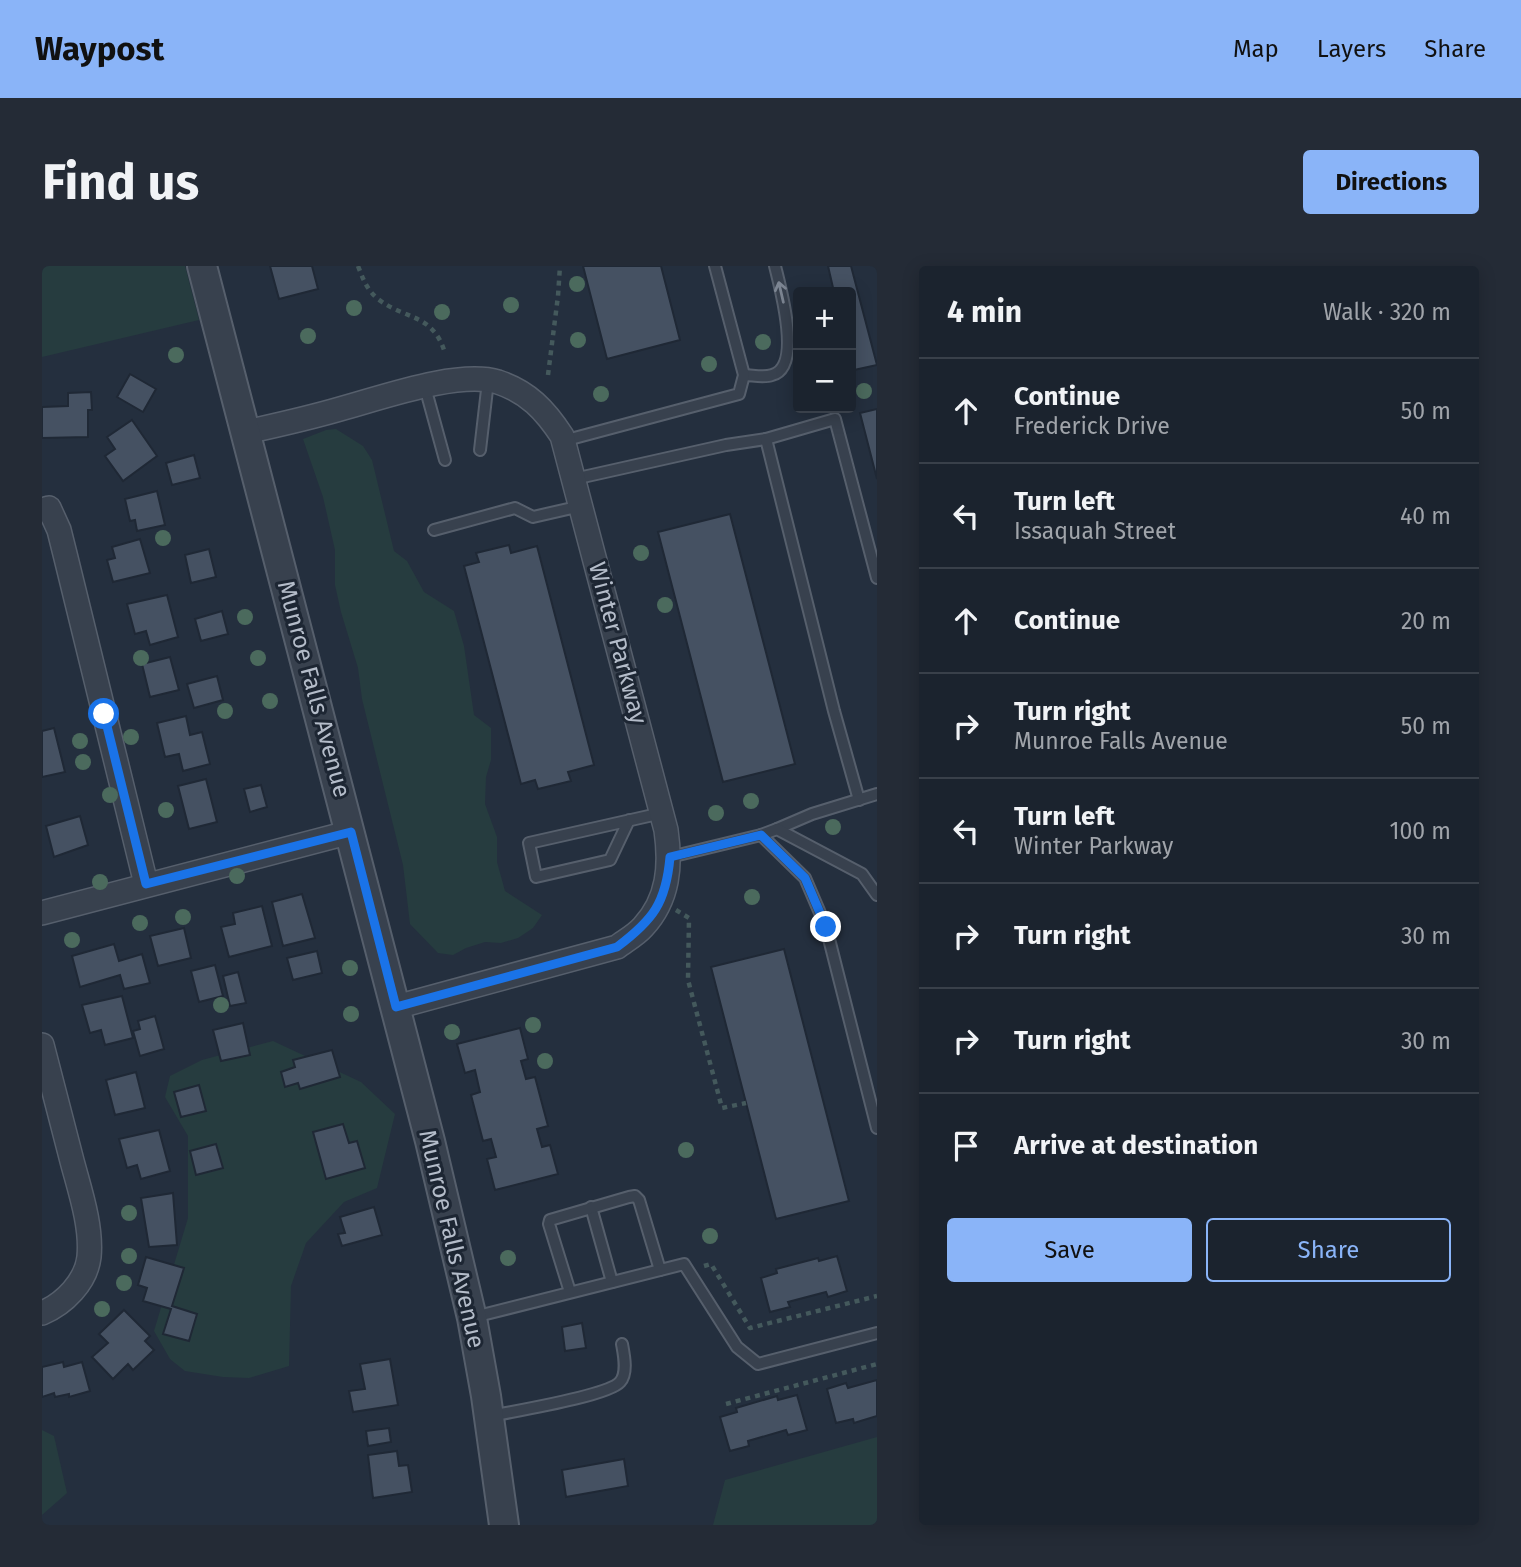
<!DOCTYPE html>
<meta charset="utf-8">
<style>
:root{--surface:#1b232e;--page:#242b36;--text:#f1f3f6;--muted:#a0a4aa;--line:#39404a;--accent:#8ab4f8}
body{margin:0;font-family:"Fira Sans",sans-serif;background:var(--page);color:var(--text)}
.controls{position:absolute;right:21px;top:21px;display:grid;overflow:hidden;border-radius:7px;box-shadow:0 4px 18px #0003}
.controls button{width:63px;height:63px;display:grid;place-items:center;padding:0;border:0;border-bottom:2px solid var(--line);background:var(--surface);color:var(--text);font:35px sans-serif}
.stop{position:absolute;width:21px;height:21px;margin:-16px;border:5px solid #1a73e8;border-radius:50%;background:#fff}
.stop.end{background:#1a73e8;border-color:#fff;box-shadow:0 2px 7px #0008}
.list{margin:0;padding:0;list-style:none}
h2{display:flex;justify-content:space-between;align-items:center;height:91px;margin:0;padding:0 28px;font-size:30px}
h2 small{font-size:23px;font-weight:400;color:var(--muted)}
.list li{display:grid;grid-template-columns:46px 1fr auto;gap:21px;align-items:center;box-sizing:border-box;height:105px;padding:0 28px;border-top:2px solid var(--line)}
.list b{display:block;font-size:26px;white-space:nowrap}
.list p{margin:0;font-size:23px;white-space:nowrap;color:var(--muted)}
.list em{font-size:23px;font-style:normal;color:var(--muted)}
.actions{display:flex;gap:14px;padding:21px 28px}
.actions a{flex:1;padding:16px 0;border:2px solid var(--accent);border-radius:7px;text-align:center;font-size:24px;color:var(--accent)}
.actions .main{background:var(--accent);color:#111}
.icon{flex:none;width:38px;height:38px;fill:none;stroke:currentColor;stroke-width:2;stroke-linecap:round;stroke-linejoin:round}
.map{position:relative;flex:none;width:835px;height:1259px;overflow:hidden;border-radius:7px}
header{display:flex;align-items:center;gap:42px;box-sizing:border-box;height:98px;padding:0 35px;background:var(--accent);color:#111}
header strong{font-size:33px}
nav{display:flex;gap:38px;margin-inline-start:auto;font-size:24px}
.intro{display:flex;align-items:center;justify-content:space-between;box-sizing:border-box;height:168px;padding:0 42px}
h1{margin:0;font-size:49px}
.button{padding:18px 32px;border-radius:7px;background:var(--accent);color:#111;font-size:24px;font-weight:700}
main{display:flex;gap:42px;padding:0 42px}
aside{flex:1;background:var(--surface);border-radius:7px;box-shadow:0 4px 18px #0003}
.map>svg:first-child{display:block}
</style>
<header>
<strong>Waypost</strong>
<nav><a>Map</a><a>Layers</a><a>Share</a></nav>
</header>
<div class="intro"><h1>Find us</h1><a class="button">Directions</a></div>
<main>
<div class="map">
<svg width="835" height="1259" viewBox="0 0 835 1259">
<rect width="100%" height="100%" fill="#242f3e"/>
<g fill="#263c3f">
<polygon points="0,0 143,0 157,54 0,91"/>
<polygon points="294,163 321,180 330,194 352,285 365,295 382,326 412,345 422,380 432,449 449,462 449,494 444,511 443,538 455,571 455,596 463,625 500,649 491,662 476,672 459,677 443,676 424,682 411,689 396,687 368,658 361,599 320,433 316,402 299,346 293,319 293,284 281,231 261,173 284,164"/>
<polygon points="231,775 319,816 353,848 335,922 302,936 264,977 249,1020 247,1100 207,1112 181,1111 143,1105 128,1093 112,1065 146,952 146,870 123,831 128,810 160,794"/>
<polygon points="0,1164 12,1170 25,1227 0,1249"/>
<polygon points="835,1171 835,1259 671,1259 683,1214"/>
</g>
<g fill="#455162" stroke="#1f2835" stroke-width="2">
<polygon points="228,0 270,0 276,23 237,33"/>
<polygon points="541,0 619,0 638,74 565,93"/>
<polygon points="786,0 809,0 835,99 812,104 809,90 809,26 792,26"/>
<polygon points="88,108 114,123 101,146 75,131"/>
<polygon points="49,126 50,144 46,144 46,171 0,172 0,141 26,140 26,127"/>
<polygon points="835,143 835,213 818,147"/>
<polygon points="90,154 115,190 81,215 63,190 73,183 65,171"/>
<polygon points="152,189 158,212 130,219 124,197"/>
<polygon points="115,225 123,259 95,265 93,254 88,255 83,233"/>
<polygon points="688,248 753,498 681,516 616,266"/>
<polygon points="98,273 108,307 71,316 65,294 73,292 70,281"/>
<polygon points="467,279 469,287 495,280 552,499 526,506 529,515 496,523 493,514 479,518 422,300 437,296 434,287"/>
<polygon points="167,283 174,311 149,317 143,289"/>
<polygon points="125,329 136,371 108,379 104,365 93,368 85,338"/>
<polygon points="180,345 186,368 159,375 153,353"/>
<polygon points="128,391 137,424 108,431 100,398"/>
<polygon points="175,410 181,434 152,442 145,418"/>
<polygon points="144,450 148,469 160,466 168,498 141,505 137,488 123,491 115,457"/>
<polygon points="12,462 23,506 0,511 0,465"/>
<polygon points="164,513 175,556 147,563 136,520"/>
<polygon points="219,519 225,541 208,546 202,523"/>
<polygon points="38,550 46,579 12,591 4,560"/>
<polygon points="260,628 273,672 241,680 230,636"/>
<polygon points="220,640 230,680 187,691 179,661 193,658 191,647"/>
<polygon points="142,662 149,692 116,700 108,670"/>
<polygon points="72,678 77,695 100,688 108,717 82,723 78,709 38,721 30,690"/>
<polygon points="742,683 807,935 734,953 669,701"/>
<polygon points="275,685 280,707 251,714 245,692"/>
<polygon points="173,699 181,730 157,736 149,705"/>
<polygon points="196,706 204,737 188,740 181,710"/>
<polygon points="80,730 91,772 63,779 59,764 48,767 40,739"/>
<polygon points="113,750 122,783 98,790 91,765 98,763 96,755"/>
<polygon points="201,757 208,789 179,795 171,764"/>
<polygon points="478,762 486,793 479,795 484,813 493,811 506,860 495,863 500,881 508,879 516,908 453,924 445,893 454,891 449,873 441,875 429,829 438,826 433,804 423,807 415,778"/>
<polygon points="290,784 298,811 258,823 256,817 243,821 239,806 253,801 251,794"/>
<polygon points="94,806 103,842 73,849 64,814"/>
<polygon points="157,819 164,845 139,851 132,826"/>
<polygon points="301,858 307,877 315,875 323,902 284,913 271,866"/>
<polygon points="117,864 128,905 99,913 95,899 85,902 77,873"/>
<polygon points="174,878 181,902 154,909 148,885"/>
<polygon points="131,927 135,979 107,981 99,932"/>
<polygon points="332,941 340,969 300,980 296,968 303,967 298,951"/>
<polygon points="795,990 805,1025 786,1031 784,1026 746,1036 748,1041 728,1046 719,1012 735,1007 734,1003 776,992 777,995"/>
<polygon points="104,991 142,1002 130,1040 155,1048 147,1075 121,1068 129,1043 101,1035 105,1022 96,1019"/>
<polygon points="82,1044 108,1070 103,1075 112,1084 91,1104 86,1098 71,1113 50,1091 66,1077 57,1068"/>
<polygon points="540,1057 544,1082 523,1085 520,1061"/>
<polygon points="348,1093 356,1139 311,1146 307,1125 323,1123 318,1098"/>
<polygon points="21,1096 22,1101 40,1096 48,1125 27,1131 27,1128 13,1131 12,1127 0,1131 0,1101"/>
<polygon points="835,1114 835,1150 812,1157 811,1153 794,1157 785,1123 804,1117 806,1122"/>
<polygon points="755,1129 765,1164 746,1169 744,1164 706,1175 707,1180 688,1185 678,1151 695,1146 694,1142 735,1130 736,1134"/>
<polygon points="347,1162 349,1176 326,1180 324,1165"/>
<polygon points="355,1185 357,1200 366,1199 370,1226 331,1232 326,1189"/>
<polygon points="582,1193 586,1220 524,1231 520,1204"/>
</g>
<g fill="none" stroke-linecap="round" stroke-linejoin="round">
<defs>
<g id="service">
<path d="M702 109C710 109 722 112 730 109 761 101 738 21 733 0"/>
<polyline points="383,121 403,194"/>
<polyline points="521,175 697,128 702,109 673,0"/>
<polyline points="438,184 446,115"/>
<polyline points="532,213 684,179 724,173"/>
<polyline points="392,264 473,242 491,251 539,240"/>
<polyline points="817,534 792,445 724,173 793,153 835,312"/>
<polyline points="587,554 568,594 494,611 487,577 620,547"/>
<polyline points="735,563 770,548 835,528"/>
<polyline points="628,591 719,569"/>
<polyline points="835,629 820,608 735,563 719,569 763,612 784,661 835,862"/>
<polyline points="549,941 570,1016"/>
<polyline points="528,1026 507,958 508,954 587,931 593,930 597,934 618,1004"/>
<polyline points="432,1051 642,998 695,1081 716,1098 835,1067"/>
<path d="M449 1150C472 1145 566 1130 578 1116 586 1107 582 1089 580 1078"/>
</g>
<g id="minor">
<path d="M204 166C236 159 267 152 298 143 339 132 416 104 456 116 486 126 503 144 520 170L624 564C629 599 627 633 601 661 594 669 583 675 575 681L354 741"/>
<polyline points="0,244 7,242 17,264 24,292 104,618"/>
<polyline points="0,647 309,566"/>
<path d="M0 779C10 817 20 856 30 895 38 925 50 960 47 991 44 1016 22 1038 0 1047"/>
</g>
<polyline id="tertiary" points="160,0 388,875 430,1052 444,1130 462,1259"/>
</defs>
<use href="#service" stroke="#565f6c" stroke-width="14"/>
<use href="#minor" stroke="#565f6c" stroke-width="26"/>
<use href="#tertiary" stroke="#565f6c" stroke-width="32"/>
<g stroke="#44595c" stroke-width="4.5" stroke-dasharray="5 5" stroke-linecap="butt">
<path d="M316 0C321 13 325 24 336 33 363 54 391 47 403 87"/>
<polyline points="506,109 516,30 518,0"/>
<polyline points="634,644 647,652 646,714 680,842 704,837"/>
<polyline points="662,1000 669,998 708,1062 835,1030"/>
<polyline points="684,1138 835,1098"/>
</g>
<use href="#service" stroke="#38414e" stroke-width="10"/>
<use href="#minor" stroke="#38414e" stroke-width="23"/>
<use href="#tertiary" stroke="#38414e" stroke-width="28"/>
</g>
<g fill="#4b6a5d">
<circle cx="535" cy="18" r="8"/>
<circle cx="469" cy="39" r="8"/>
<circle cx="312" cy="42" r="8"/>
<circle cx="400" cy="46" r="8"/>
<circle cx="266" cy="70" r="8"/>
<circle cx="536" cy="74" r="8"/>
<circle cx="721" cy="76" r="8"/>
<circle cx="134" cy="89" r="8"/>
<circle cx="667" cy="98" r="8"/>
<circle cx="822" cy="125" r="8"/>
<circle cx="559" cy="128" r="8"/>
<circle cx="121" cy="272" r="8"/>
<circle cx="599" cy="287" r="8"/>
<circle cx="623" cy="339" r="8"/>
<circle cx="203" cy="351" r="8"/>
<circle cx="99" cy="392" r="8"/>
<circle cx="216" cy="392" r="8"/>
<circle cx="228" cy="435" r="8"/>
<circle cx="183" cy="445" r="8"/>
<circle cx="89" cy="471" r="8"/>
<circle cx="38" cy="475" r="8"/>
<circle cx="41" cy="496" r="8"/>
<circle cx="68" cy="529" r="8"/>
<circle cx="709" cy="535" r="8"/>
<circle cx="124" cy="544" r="8"/>
<circle cx="674" cy="547" r="8"/>
<circle cx="791" cy="561" r="8"/>
<circle cx="195" cy="610" r="8"/>
<circle cx="58" cy="616" r="8"/>
<circle cx="710" cy="631" r="8"/>
<circle cx="141" cy="651" r="8"/>
<circle cx="98" cy="657" r="8"/>
<circle cx="30" cy="674" r="8"/>
<circle cx="308" cy="702" r="8"/>
<circle cx="179" cy="739" r="8"/>
<circle cx="309" cy="748" r="8"/>
<circle cx="491" cy="759" r="8"/>
<circle cx="410" cy="766" r="8"/>
<circle cx="503" cy="795" r="8"/>
<circle cx="644" cy="884" r="8"/>
<circle cx="87" cy="947" r="8"/>
<circle cx="668" cy="970" r="8"/>
<circle cx="87" cy="990" r="8"/>
<circle cx="466" cy="992" r="8"/>
<circle cx="82" cy="1017" r="8"/>
<circle cx="60" cy="1043" r="8"/>
</g>
<defs><path id="oneway-shaft" d="M-6 0H5M1.5-3L5.5 0L1.5 3" fill="none" stroke-width="1.6" stroke-linecap="round" stroke-linejoin="round" transform="scale(1.75)"/></defs>
<use stroke="#7c8592" href="#oneway-shaft" transform="translate(739 26) rotate(-103)"/>
<g fill="none" stroke-linecap="round" stroke-linejoin="round">
<path stroke="#1a73e8" stroke-width="9" d="M62 448 104 618 309 566 354 741 575 681C611 654 624 637 628 591L719 569 763 612 784 661"/>
</g>
<g text-anchor="middle" stroke-width="6" stroke-linejoin="round" paint-order="stroke">
<g font-size="24" fill="#b4bcc9" stroke="#1d2633">
<text transform="translate(576 377) rotate(75)" y="8">Winter Parkway</text>
<text transform="translate(272 423) rotate(75)" y="8">Munroe Falls Avenue</text>
<text transform="translate(410 973) rotate(77)" y="8">Munroe Falls Avenue</text>
</g>
</g>
</svg>
<div class="controls">
<button>+</button>
<button>−</button>
</div>
<div class="stop" style="left:62px;top:448px"></div>
<div class="stop end" style="left:784px;top:661px"></div>
</div>
<aside>
<h2>4 min<small>Walk · 320 m</small></h2>
<ul class="list">
<li><svg class="icon" aria-label="ahead" viewBox="0 0 24 24"><path d="M12 20V5M6 11l6-6 6 6"/></svg><div><b>Continue</b><p>Frederick Drive</p></div><em>50 m</em></li>
<li><svg class="icon" aria-label="left" viewBox="0 0 24 24"><path d="M17 20v-9H6M10 6l-5 5 5 5"/></svg><div><b>Turn left</b><p>Issaquah Street</p></div><em>40 m</em></li>
<li><svg class="icon" aria-label="ahead" viewBox="0 0 24 24"><path d="M12 20V5M6 11l6-6 6 6"/></svg><div><b>Continue</b></div><em>20 m</em></li>
<li><svg class="icon" aria-label="right" viewBox="0 0 24 24"><path d="M7 20v-9h11M14 6l5 5-5 5"/></svg><div><b>Turn right</b><p>Munroe Falls Avenue</p></div><em>50 m</em></li>
<li><svg class="icon" aria-label="left" viewBox="0 0 24 24"><path d="M17 20v-9H6M10 6l-5 5 5 5"/></svg><div><b>Turn left</b><p>Winter Parkway</p></div><em>100 m</em></li>
<li><svg class="icon" aria-label="right" viewBox="0 0 24 24"><path d="M7 20v-9h11M14 6l5 5-5 5"/></svg><div><b>Turn right</b></div><em>30 m</em></li>
<li><svg class="icon" aria-label="right" viewBox="0 0 24 24"><path d="M7 20v-9h11M14 6l5 5-5 5"/></svg><div><b>Turn right</b></div><em>30 m</em></li>
<li><svg class="icon" aria-label="arrive" viewBox="0 0 24 24"><path d="M6 21V4h12l-3 4 3 4H6"/></svg><div><b>Arrive at destination</b></div></li>
</ul>
<div class="actions"><a class="main">Save</a><a>Share</a></div>
</aside>
</main>
